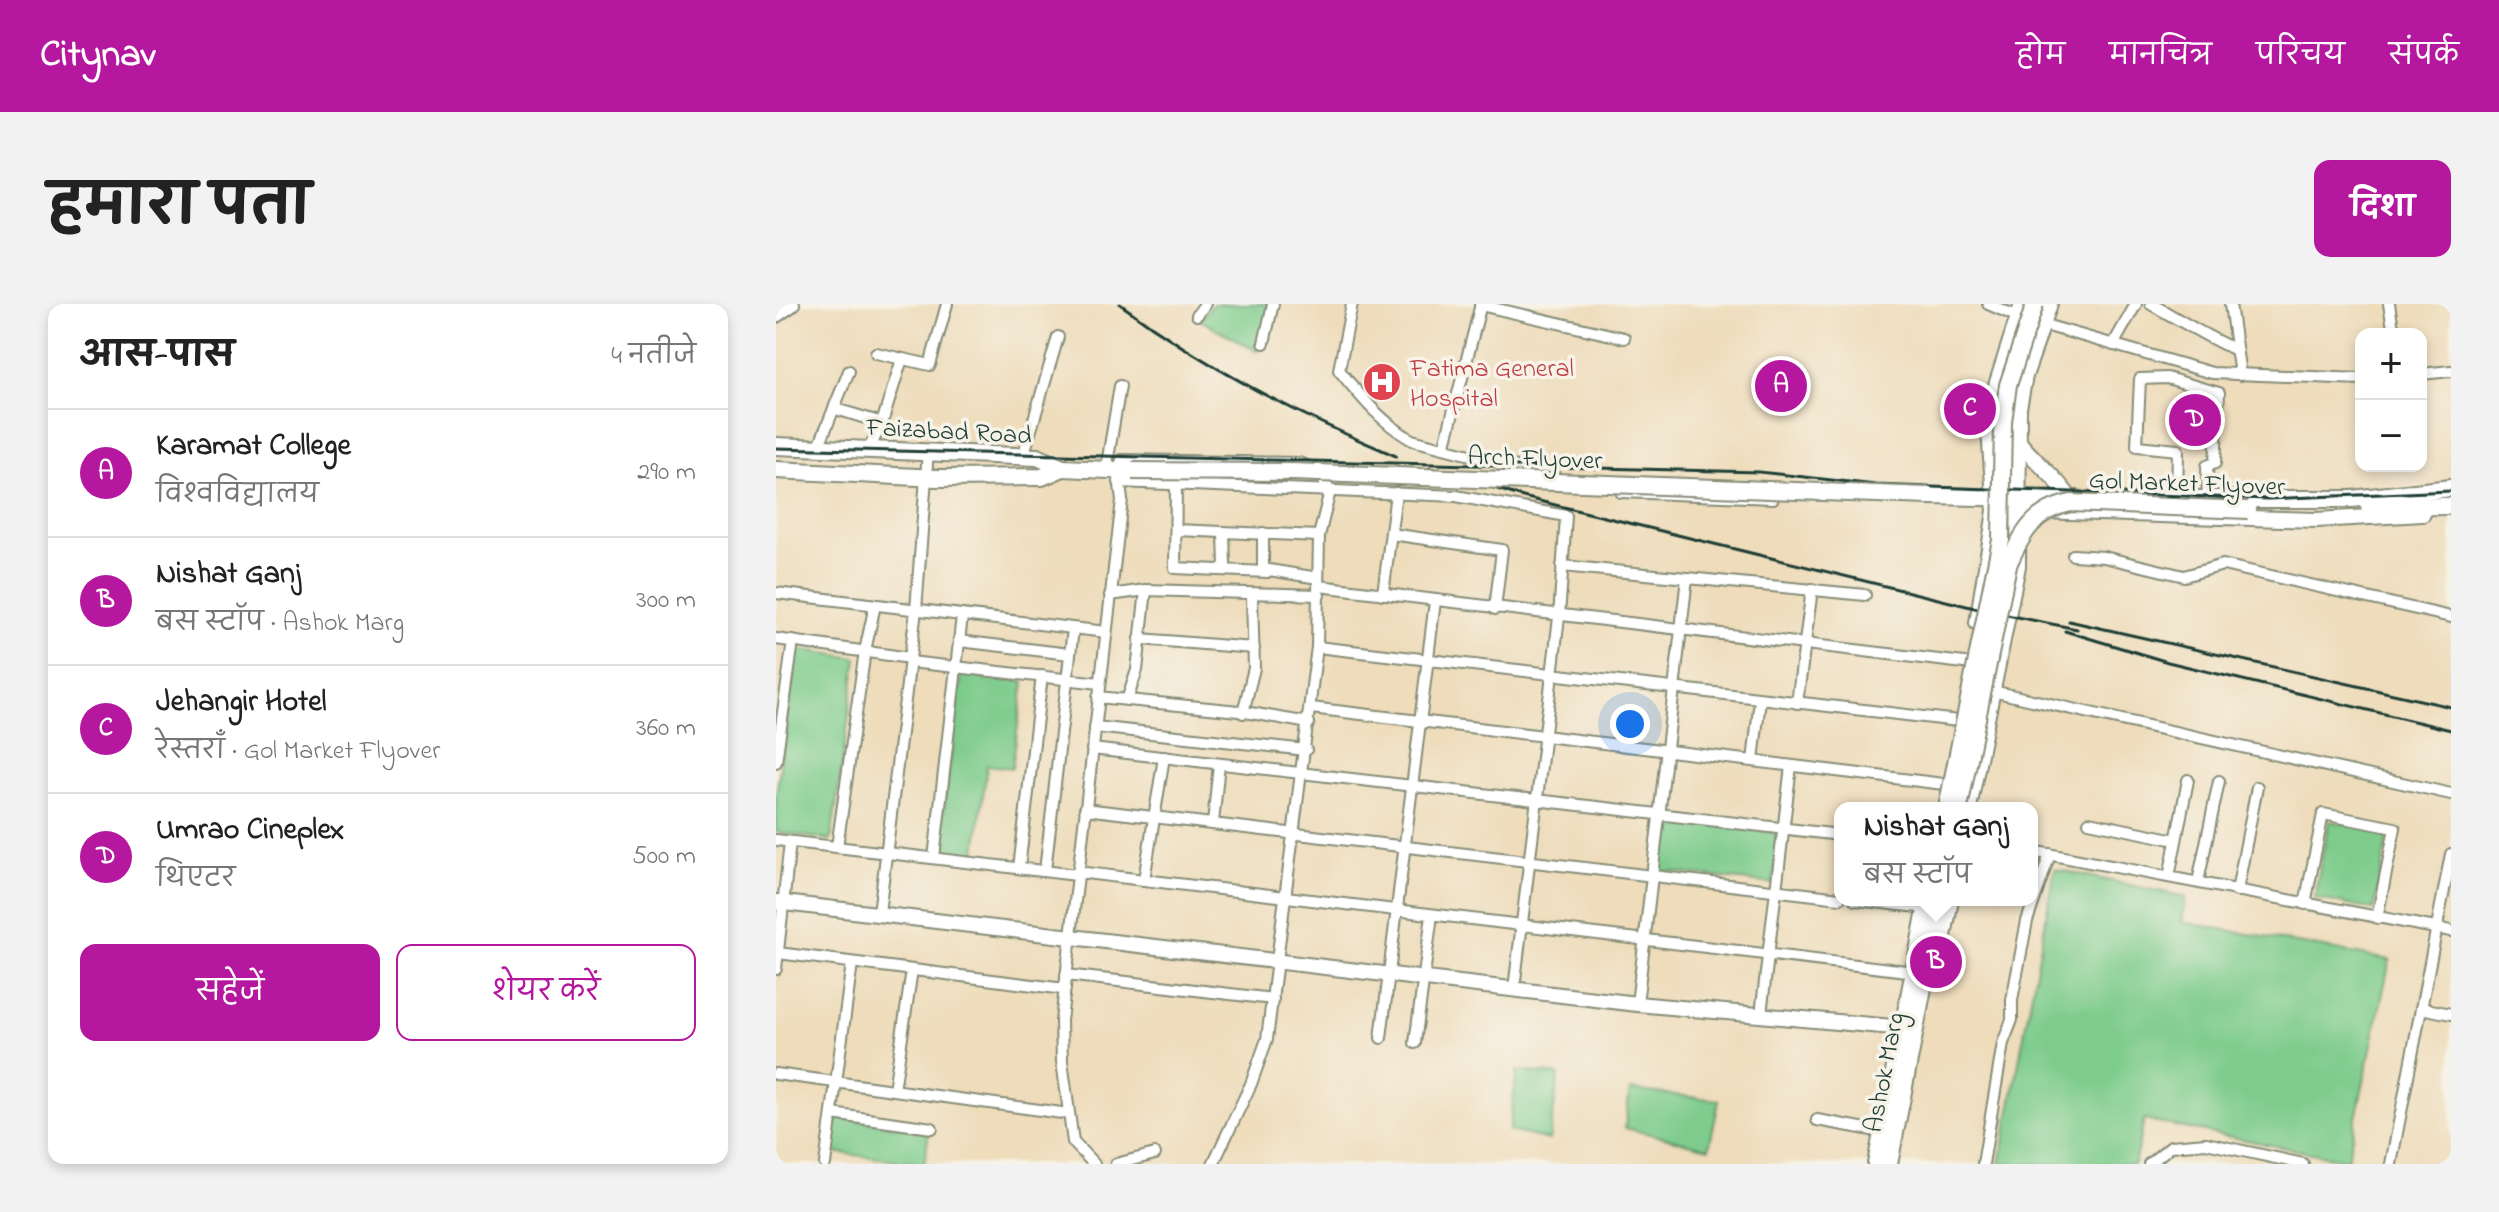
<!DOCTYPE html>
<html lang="hi">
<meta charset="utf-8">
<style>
:root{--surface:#fff;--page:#f2f2f2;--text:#222;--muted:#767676;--line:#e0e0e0;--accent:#b5179e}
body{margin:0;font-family:"Indie Flower","Playpen Sans Deva",sans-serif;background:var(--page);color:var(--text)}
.controls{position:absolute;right:24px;top:24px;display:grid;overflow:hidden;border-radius:16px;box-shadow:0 4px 12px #0003}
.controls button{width:72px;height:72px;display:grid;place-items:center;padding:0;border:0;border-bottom:2px solid var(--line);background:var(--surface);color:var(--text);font:40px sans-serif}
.you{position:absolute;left:854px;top:420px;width:28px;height:28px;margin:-20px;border:6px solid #fff;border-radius:50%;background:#1a73e8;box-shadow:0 0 0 12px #1a73e833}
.badge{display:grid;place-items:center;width:52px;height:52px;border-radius:50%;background:var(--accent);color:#fff;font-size:26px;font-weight:700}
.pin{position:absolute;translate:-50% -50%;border:4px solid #fff;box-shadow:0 2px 8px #0006}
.popup{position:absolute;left:1058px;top:498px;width:204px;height:104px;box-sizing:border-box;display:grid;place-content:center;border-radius:16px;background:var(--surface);filter:drop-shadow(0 2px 6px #0005);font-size:26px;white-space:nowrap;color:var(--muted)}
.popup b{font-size:30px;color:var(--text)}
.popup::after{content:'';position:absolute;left:50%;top:100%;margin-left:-16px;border:16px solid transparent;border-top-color:var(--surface)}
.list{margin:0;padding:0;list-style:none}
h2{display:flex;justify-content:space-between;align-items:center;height:104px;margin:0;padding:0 32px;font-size:34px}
h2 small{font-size:26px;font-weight:400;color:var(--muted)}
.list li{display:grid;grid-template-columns:52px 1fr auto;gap:24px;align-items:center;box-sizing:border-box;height:128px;padding:0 32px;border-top:2px solid var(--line)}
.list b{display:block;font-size:30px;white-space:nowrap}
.list p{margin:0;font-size:26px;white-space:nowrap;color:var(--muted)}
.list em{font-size:26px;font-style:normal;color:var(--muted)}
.actions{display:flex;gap:16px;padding:24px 32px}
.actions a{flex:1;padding:18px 0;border:2px solid var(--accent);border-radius:16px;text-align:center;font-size:28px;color:var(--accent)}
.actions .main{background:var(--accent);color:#fff}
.map{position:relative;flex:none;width:1675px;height:860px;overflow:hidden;border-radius:16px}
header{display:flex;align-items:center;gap:48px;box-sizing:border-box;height:112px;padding:0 40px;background:var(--accent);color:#fff}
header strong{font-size:38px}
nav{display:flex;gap:44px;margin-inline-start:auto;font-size:28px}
.intro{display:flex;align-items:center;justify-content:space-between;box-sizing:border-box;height:192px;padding:0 48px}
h1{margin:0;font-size:56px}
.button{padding:20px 36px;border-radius:16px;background:var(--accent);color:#fff;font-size:28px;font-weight:700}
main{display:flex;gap:48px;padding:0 48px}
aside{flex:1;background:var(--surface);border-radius:16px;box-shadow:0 4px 12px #0003}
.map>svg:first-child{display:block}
</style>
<header>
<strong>Citynav</strong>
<nav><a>होम</a><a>मानचित्र</a><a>परिचय</a><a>संपर्क</a></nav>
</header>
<div class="intro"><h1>हमारा पता</h1><a class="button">दिशा</a></div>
<main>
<aside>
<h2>आस-पास<small>4 नतीजे</small></h2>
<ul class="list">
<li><span class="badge">A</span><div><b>Karamat College</b><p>विश्वविद्यालय</p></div><em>290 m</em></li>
<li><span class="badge">B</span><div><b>Nishat Ganj</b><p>बस स्टॉप · Ashok Marg</p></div><em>300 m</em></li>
<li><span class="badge">C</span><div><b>Jehangir Hotel</b><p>रेस्तराँ · Gol Market Flyover</p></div><em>360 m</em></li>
<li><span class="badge">D</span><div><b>Umrao Cineplex</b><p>थिएटर</p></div><em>500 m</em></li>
</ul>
<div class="actions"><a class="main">सहेजें</a><a>शेयर करें</a></div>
</aside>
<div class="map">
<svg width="1675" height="860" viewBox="0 0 1675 860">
<rect width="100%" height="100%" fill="#f7f3e8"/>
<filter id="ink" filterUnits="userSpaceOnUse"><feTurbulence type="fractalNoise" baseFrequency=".0125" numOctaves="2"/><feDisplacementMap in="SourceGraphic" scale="16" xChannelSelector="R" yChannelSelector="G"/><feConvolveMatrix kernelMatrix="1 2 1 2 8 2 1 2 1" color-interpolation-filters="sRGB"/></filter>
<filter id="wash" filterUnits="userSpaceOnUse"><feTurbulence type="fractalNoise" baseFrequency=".006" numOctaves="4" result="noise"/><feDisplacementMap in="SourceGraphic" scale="32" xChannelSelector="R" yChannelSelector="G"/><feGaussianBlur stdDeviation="1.8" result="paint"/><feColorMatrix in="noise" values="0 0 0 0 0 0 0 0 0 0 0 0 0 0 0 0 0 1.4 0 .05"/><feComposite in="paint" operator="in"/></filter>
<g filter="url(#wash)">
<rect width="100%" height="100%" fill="#eedcba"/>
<g fill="#7ecc8c" stroke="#4e8460" stroke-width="2">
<polygon points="437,0 494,0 481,47 424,16"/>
<polygon points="21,345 81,354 55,536 0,528 0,492"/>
<polygon points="186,369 248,378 236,464 211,461 199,555 162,550"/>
<polygon points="886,515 1003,529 997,580 880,566"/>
<polygon points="1553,517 1613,528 1598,606 1538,594"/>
<polygon points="1279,565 1410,593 1406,618 1614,656 1571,856 1368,816 1358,860 1224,860"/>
<polygon points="741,767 783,771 773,836 733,827"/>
<polygon points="854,786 943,796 933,844 849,824"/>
<polygon points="60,813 153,827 148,860 55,848"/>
</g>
</g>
<g filter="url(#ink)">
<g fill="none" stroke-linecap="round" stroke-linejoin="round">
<defs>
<g id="street">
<path d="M576 0 563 66C585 93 605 118 636 136L780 173"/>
<polyline points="1212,0 1247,15"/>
<path d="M1375 0C1404 16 1430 33 1460 46"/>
<polyline points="1454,0 1464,71"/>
<polyline points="1613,0 1618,30"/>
<polyline points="704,1 848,34"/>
<polyline points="421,11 429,0"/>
<polyline points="1262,19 1436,69 1585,75"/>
<polyline points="488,39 497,0"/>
<polyline points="1337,41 1360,0"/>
<polyline points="100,49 154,61 171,0"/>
<polyline points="1645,70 1675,67"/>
<polyline points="60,105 106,119"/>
<polyline points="42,144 73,67"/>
<polyline points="668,144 705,0"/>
<polyline points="93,145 106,119 126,55"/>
<polyline points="247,153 282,33"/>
<polyline points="330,166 344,82"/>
<polyline points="343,178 680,192 790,212 783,313 738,685"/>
<polyline points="400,180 399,264 443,266 449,262 448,228"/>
<polyline points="845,188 997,194"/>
<polyline points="1401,195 1402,146 1361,142 1364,75 1391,74 1443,89 1439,159 1431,162 1432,197"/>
<polyline points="400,226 543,232"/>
<polyline points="487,229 487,265 542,274"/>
<polyline points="615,230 726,246 719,305"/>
<polyline points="1297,251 1328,253 1408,272 1447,261 1675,313"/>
<polyline points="786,262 1089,291"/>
<polyline points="443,266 491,268"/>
<polyline points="543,282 1205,361"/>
<polyline points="0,289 330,328"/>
<polyline points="607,290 620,189"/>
<polyline points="334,291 370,286 543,291"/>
<polyline points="0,335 134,354"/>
<polyline points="364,335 478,344"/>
<polyline points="183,337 294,350"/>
<polyline points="541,343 1191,418"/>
<polyline points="134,358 324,379"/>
<polyline points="1216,387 1675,490"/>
<polyline points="322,393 463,407 533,419"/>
<polyline points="351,396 361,366 370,286"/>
<polyline points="1021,399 1036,285"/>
<polyline points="535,404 1168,480"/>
<polyline points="467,409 478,364 476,292"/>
<polyline points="319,423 530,446"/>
<polyline points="316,445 1064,531"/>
<polyline points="977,457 984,395"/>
<polyline points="0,458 17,337"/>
<polyline points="309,505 1064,594"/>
<polyline points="1313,518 1400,536"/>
<polyline points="437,519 443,460"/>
<polyline points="0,536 301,571"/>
<polyline points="61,543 89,347 99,301"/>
<polyline points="1256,547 1675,627"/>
<polyline points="158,554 186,312"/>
<polyline points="243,564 266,372"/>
<polyline points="269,567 297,325"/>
<polyline points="301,568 1139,668"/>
<polyline points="1393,573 1412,476"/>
<polyline points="368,576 388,453"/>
<polyline points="1422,578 1443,477"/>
<polyline points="1461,587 1481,483"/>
<polyline points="1079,596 1143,603"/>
<polyline points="1529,600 1547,510 1619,524 1601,614"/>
<polyline points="103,609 140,306 152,147"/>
<polyline points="2,649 289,685"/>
<polyline points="0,665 14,538"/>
<polyline points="290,671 497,695"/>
<polyline points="861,700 911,274"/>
<polyline points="1645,704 1675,710"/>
<polyline points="985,710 1015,462"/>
<polyline points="605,734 659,297"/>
<polyline points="639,739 656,611"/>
<polyline points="0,770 293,810"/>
<polyline points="118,786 136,666"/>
<polyline points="56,810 156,824"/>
<polyline points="1041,816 1107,828"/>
<polyline points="49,860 76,659"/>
<polyline points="318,860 297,838 286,757 285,717 346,196 342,166 346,156 523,159 540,165 554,187 543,232 541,343 491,735 475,780 437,860"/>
<polyline points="340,860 379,850"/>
<polyline points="1207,860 1227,739 1236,716 1236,696 1251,617 1274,550"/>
<polyline points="1373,860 1395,842 1430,839 1527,860"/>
<polyline points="1615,860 1675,550"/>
</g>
<g id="secondary">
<polyline points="0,11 16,0"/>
<path d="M1242 136C1258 158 1279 171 1294 194"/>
<polyline points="1232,206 1540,216 1647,210"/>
<polyline points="1201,319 1219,207 1213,127 1217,91 1246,0"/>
<polyline points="1193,504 1242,262 1243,104 1249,72 1274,0"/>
<polyline points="0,598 861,700 1128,724"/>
<polyline points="1154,650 1168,632 1175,596"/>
</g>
<g id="primary">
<polyline points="0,142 261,153 287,164 356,167"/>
<polyline points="0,166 161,174 266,173 287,164"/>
<polyline points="1153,192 1302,195"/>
<polyline points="1377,195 1576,195 1675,184"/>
<polyline points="1593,203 1675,202"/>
<polyline points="1100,860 1152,596"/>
<polyline points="1113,860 1164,596"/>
</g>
</defs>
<use href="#street" stroke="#868c77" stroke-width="14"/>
<use href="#secondary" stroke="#868c77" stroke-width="18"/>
<use href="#primary" stroke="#868c77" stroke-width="20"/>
<use href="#street" stroke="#fff" stroke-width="10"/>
<use href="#secondary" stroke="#fff" stroke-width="14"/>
<use href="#primary" stroke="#fff" stroke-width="16"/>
<g stroke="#1f3d34" stroke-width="3">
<path d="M344 0C430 64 522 111 620 152"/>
<polyline points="0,144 983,168 1100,181 1492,195 1675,187"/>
<polyline points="654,164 747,193 1211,307 1301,325"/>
<polyline points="1293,317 1675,403"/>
<polyline points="1289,327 1392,358 1675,426"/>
</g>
<defs>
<g id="primary-bridge">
<polyline points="356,167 516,168 1153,192"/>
<polyline points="1171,504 1225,236 1227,118 1232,81 1259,0"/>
<path d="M1183 504 1232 261C1246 229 1259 206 1295 199L1472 206"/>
</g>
</defs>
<use href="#primary-bridge" stroke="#868c77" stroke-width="20" stroke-linecap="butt"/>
<use href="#primary-bridge" stroke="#fff" stroke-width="16"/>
</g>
</g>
<defs>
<symbol id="hospital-disc" viewBox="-11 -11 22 22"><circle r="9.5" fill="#e0444e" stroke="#f7f3e8"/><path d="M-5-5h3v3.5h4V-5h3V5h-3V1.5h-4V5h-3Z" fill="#fff"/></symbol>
</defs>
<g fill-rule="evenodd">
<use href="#hospital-disc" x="584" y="56" width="44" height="44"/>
</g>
<g text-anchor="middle" stroke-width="7" stroke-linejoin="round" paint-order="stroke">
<g font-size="26" fill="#be3a42" stroke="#f7f3e8" text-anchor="start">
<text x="634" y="72">Fatima General<tspan x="634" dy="30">Hospital</tspan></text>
</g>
<g font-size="26" fill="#1f3d34" stroke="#f7f3e8">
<text transform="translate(173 126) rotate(3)" y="9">Faizabad Road</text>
<text transform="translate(759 153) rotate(2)" y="9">Arch Flyover</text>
<text transform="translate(1411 178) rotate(2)" y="9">Gol Market Flyover</text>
<text transform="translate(1107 768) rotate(-79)" y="9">Ashok Marg</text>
</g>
</g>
</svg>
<div class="controls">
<button>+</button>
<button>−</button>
</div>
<div class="you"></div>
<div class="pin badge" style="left:1005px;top:82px">A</div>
<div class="pin badge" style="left:1160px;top:658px">B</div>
<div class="popup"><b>Nishat Ganj</b>बस स्टॉप</div>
<div class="pin badge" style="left:1194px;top:105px">C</div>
<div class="pin badge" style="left:1419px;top:116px">D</div>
</div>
</main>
